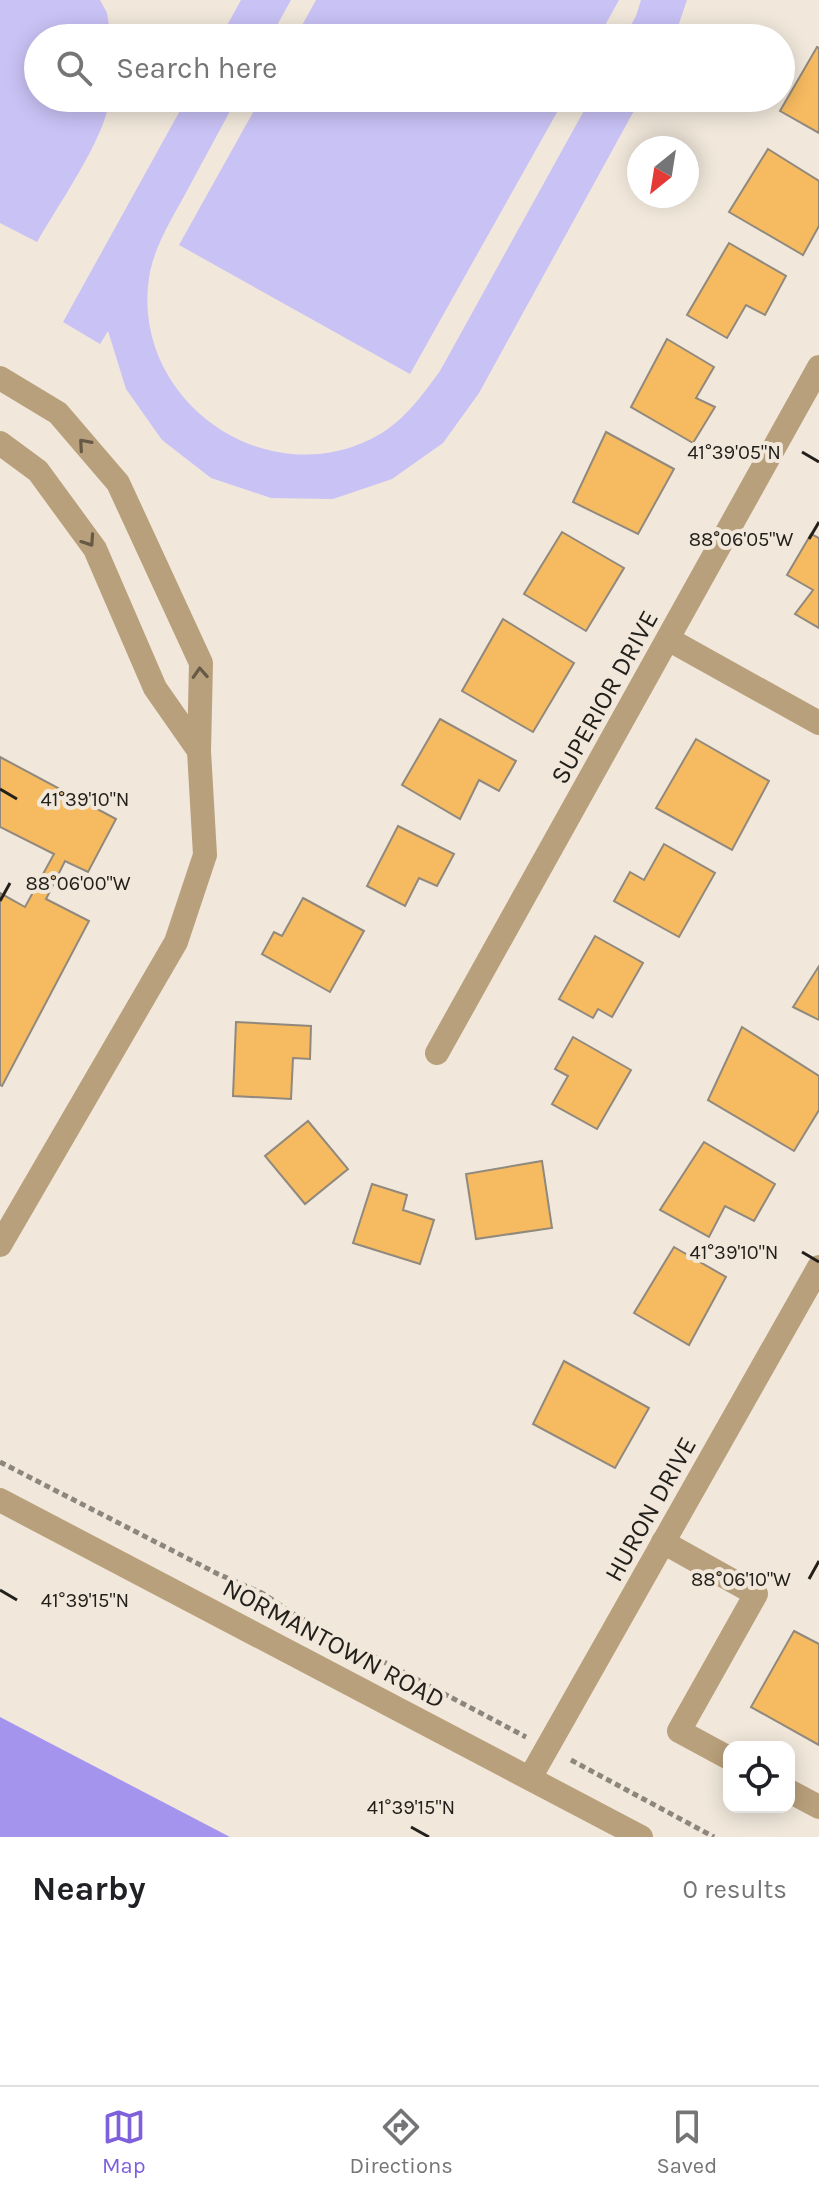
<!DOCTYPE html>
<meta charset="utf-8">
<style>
:root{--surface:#fff;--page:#f2f2f2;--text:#202124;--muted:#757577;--line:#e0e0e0;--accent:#7e60db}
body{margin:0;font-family:Karla,sans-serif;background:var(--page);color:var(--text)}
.controls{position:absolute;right:24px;bottom:24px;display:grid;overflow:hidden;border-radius:16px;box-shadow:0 4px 20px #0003}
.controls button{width:72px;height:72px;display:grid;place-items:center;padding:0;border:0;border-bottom:2px solid var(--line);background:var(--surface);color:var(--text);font:40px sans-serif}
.compass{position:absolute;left:627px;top:136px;width:72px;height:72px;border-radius:50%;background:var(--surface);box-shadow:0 4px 20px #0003;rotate:210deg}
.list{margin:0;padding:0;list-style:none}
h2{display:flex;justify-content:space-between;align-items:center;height:104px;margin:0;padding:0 32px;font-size:34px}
h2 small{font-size:26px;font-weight:400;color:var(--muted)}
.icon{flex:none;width:44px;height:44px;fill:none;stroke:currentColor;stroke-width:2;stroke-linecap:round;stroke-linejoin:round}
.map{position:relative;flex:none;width:819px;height:1837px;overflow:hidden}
.search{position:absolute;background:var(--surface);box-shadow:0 4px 20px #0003;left:24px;right:24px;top:24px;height:88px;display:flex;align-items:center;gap:20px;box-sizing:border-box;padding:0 28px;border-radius:44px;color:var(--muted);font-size:30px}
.sheet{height:248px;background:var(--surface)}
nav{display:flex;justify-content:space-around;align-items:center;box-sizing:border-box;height:112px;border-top:2px solid var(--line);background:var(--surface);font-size:22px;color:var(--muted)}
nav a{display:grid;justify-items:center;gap:4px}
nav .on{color:var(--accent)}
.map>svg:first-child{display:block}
</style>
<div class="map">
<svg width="819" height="1837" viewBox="0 0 819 1837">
<rect width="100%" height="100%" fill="#f1e8db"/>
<g fill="#c9c2f5">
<path d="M0 0H100L107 13 111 38H38V98H110C104 141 59 203 37 242L0 223Z"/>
<polygon points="241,0 291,0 270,38 220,38"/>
<polygon points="316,0 619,0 598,38 295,38"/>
<polygon points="641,0 687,0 674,38 624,38 636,16"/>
<path d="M187 98H237C221 128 204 159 188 189 174 215 156 243 150 272 127 395 260 494 371 439 402 424 420 398 440 371L591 98H641L479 393 443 443 392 479 333 499 271 498 211 478 162 440 126 389 108 331 100 344 63 322Z"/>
<polygon points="261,98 565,98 410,374 179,245"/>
</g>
<polygon fill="#a594ed" points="0,1717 230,1837 0,1837"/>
<g fill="#f6ba60" stroke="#91897d" stroke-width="2">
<polygon points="817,47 819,48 819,133 780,111"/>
<polygon points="768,149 819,181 819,226 803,255 729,212"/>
<polygon points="729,243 786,276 765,315 746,305 727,338 687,315"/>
<polygon points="667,339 714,367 696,398 715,407 693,443 631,407"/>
<polygon points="606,432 674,469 638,534 573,502"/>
<polygon points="562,532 624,568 586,631 524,594"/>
<polygon points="811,534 819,538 819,628 795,614 813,590 787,575"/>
<polygon points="503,619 574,663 533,732 462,691"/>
<polygon points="440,719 516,761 499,791 479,780 460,819 402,785"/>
<polygon points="696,739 769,781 732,850 656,808"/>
<polygon points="0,757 116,819 88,872 65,861 46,899 89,921 2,1086 0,1085 0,893 25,907 54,854 0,827"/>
<polygon points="398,826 454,854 437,886 419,878 405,906 367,886"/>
<polygon points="664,844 715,873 679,937 614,901 630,872 644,880"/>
<polygon points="303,898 364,931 330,992 262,954 274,932 282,936"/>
<polygon points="595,936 643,963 612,1017 598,1009 593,1018 559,999"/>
<polygon points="819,966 819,1020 793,1007"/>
<polygon points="236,1022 311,1026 310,1059 293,1058 291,1099 233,1096"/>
<polygon points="742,1027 819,1076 819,1110 794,1151 708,1100"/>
<polygon points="573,1037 631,1070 597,1129 552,1104 568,1076 555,1069"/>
<polygon points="308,1121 348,1169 305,1204 265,1156"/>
<polygon points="704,1142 775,1184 754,1221 725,1206 709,1237 660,1210"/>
<polygon points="542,1161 552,1228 476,1239 466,1174"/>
<polygon points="372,1184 407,1195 403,1210 434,1220 420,1264 353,1243"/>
<polygon points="674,1247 726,1277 689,1345 634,1313"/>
<polygon points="564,1361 649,1408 615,1468 533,1424"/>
<polygon points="794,1631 819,1644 819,1745 751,1707"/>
</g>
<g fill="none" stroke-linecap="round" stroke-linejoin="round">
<g stroke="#8c867d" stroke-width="5" stroke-dasharray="6 4" stroke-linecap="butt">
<polyline points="0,1462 218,1574 262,1593 297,1616 526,1737"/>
<polyline points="571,1760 714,1837"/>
</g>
<g stroke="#b9a07c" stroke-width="24">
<polyline points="0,378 58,413 118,483 201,663 199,751 205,855 176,942 0,1245"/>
<polyline points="0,443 38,471 95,549 155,688 199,751"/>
<polyline points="668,639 819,723"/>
<polyline points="437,1053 819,367"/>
<polyline points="0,1500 641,1837"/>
<polyline points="663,1542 756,1594 679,1731 729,1758"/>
<polyline points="530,1778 819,1267"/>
<polyline points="789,1791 819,1807"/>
</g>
</g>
<defs><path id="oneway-chevron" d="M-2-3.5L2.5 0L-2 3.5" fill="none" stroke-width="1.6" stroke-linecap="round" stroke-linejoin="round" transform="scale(2)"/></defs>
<g stroke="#665a47">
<use href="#oneway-chevron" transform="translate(84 444) rotate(-131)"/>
<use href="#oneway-chevron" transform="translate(89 541) rotate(56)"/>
<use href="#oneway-chevron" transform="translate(200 673) rotate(-93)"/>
</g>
<path fill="none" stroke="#23201b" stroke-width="3" d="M802 452 819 462M809 539 819 522M0 789 17 799M0 901 10 883M802 1252 819 1262M809 1579 819 1561M0 1590 17 1600M411 1827 429 1837"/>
<g text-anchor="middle" stroke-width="8" stroke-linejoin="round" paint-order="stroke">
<g font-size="26" fill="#23201b" stroke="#f1e8db">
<text transform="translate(604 697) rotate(-61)" y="9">SUPERIOR DRIVE</text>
<text transform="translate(650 1509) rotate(-61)" y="9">HURON DRIVE</text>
<text transform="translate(334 1643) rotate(28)" y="9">NORMANTOWN ROAD</text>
</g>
</g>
<g font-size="20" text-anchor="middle" fill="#23201b" stroke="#f1e8db" stroke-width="8" stroke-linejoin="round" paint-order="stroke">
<text x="734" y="459">41°39'05"N</text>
<text x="741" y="546">88°06'05"W</text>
<text x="85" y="806">41°39'10"N</text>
<text x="78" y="890">88°06'00"W</text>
<text x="734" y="1259">41°39'10"N</text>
<text x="741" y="1586">88°06'10"W</text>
<text x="85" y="1607">41°39'15"N</text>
<text x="411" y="1814">41°39'15"N</text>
</g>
</svg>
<div class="controls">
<button><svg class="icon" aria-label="locate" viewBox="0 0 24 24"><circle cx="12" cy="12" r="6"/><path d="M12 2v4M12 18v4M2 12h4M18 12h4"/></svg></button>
</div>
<svg class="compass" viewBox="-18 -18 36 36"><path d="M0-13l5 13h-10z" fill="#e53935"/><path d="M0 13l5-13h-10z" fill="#757577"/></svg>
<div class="search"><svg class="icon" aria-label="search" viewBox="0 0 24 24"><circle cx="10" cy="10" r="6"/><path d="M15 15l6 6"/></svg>Search here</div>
</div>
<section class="sheet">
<h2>Nearby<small>0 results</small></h2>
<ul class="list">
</ul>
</section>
<nav>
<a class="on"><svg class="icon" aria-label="map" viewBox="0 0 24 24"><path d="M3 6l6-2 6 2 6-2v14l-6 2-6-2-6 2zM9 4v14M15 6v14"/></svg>Map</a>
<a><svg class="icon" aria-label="directions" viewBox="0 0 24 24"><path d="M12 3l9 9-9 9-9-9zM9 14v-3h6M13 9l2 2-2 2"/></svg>Directions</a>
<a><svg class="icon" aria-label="saved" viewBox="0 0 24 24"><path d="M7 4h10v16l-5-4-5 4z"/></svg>Saved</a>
</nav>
